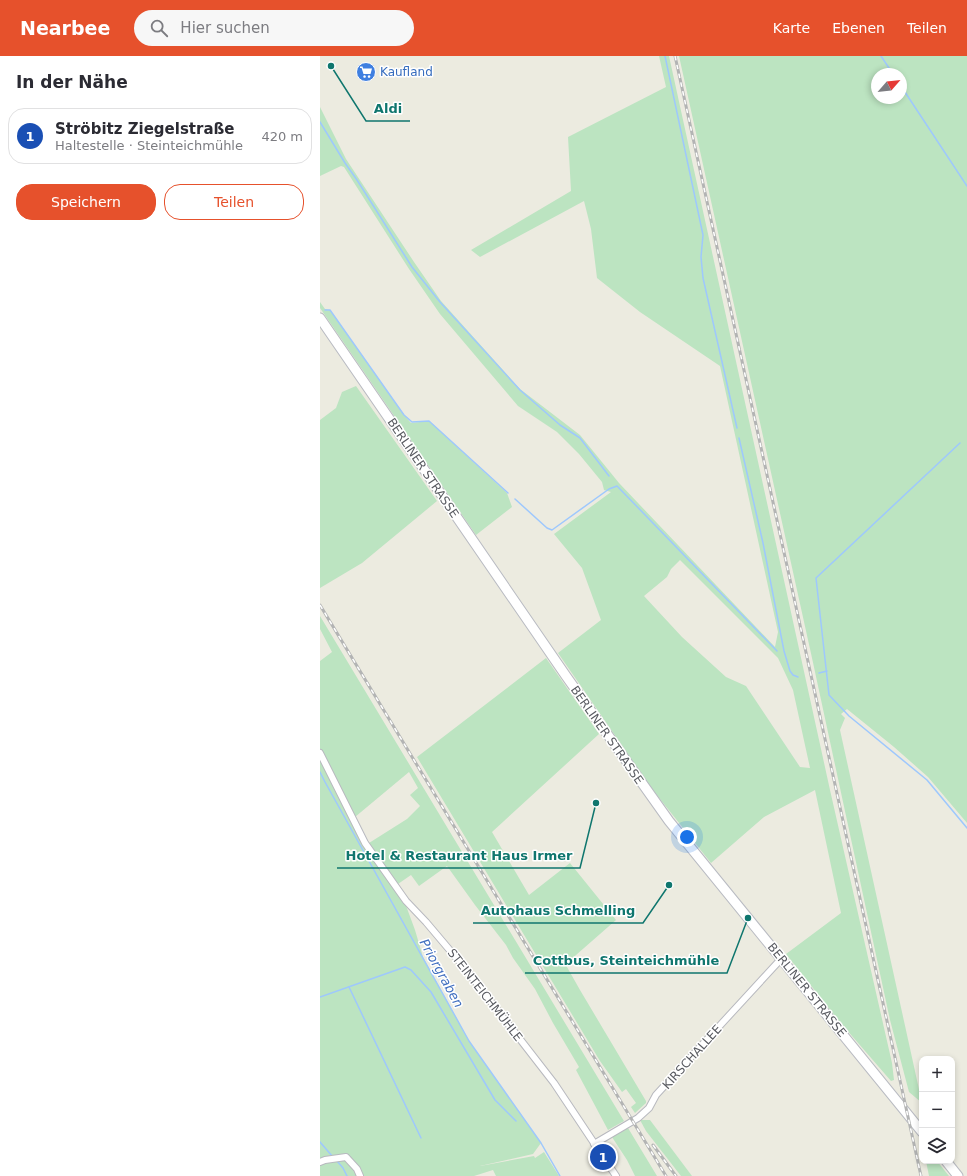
<!DOCTYPE html>
<html lang="de">
<meta charset="utf-8">
<style>
:root{--surface:#fff;--page:#f7f7f7;--text:#2b2b33;--muted:#7c7c81;--line:#e1e1e2;--accent:#e6512c}
body{margin:0;font-family:"DejaVu Sans",sans-serif;background:var(--page);color:var(--text)}
.controls{position:absolute;right:12px;bottom:12px;display:grid;overflow:hidden;border-radius:8px;box-shadow:0 2px 6px #0003}
.controls button{width:36px;height:36px;display:grid;place-items:center;padding:0;border:0;border-bottom:1px solid var(--line);background:var(--surface);color:var(--text);font:20px sans-serif}
.compass{position:absolute;left:551px;top:12px;width:36px;height:36px;border-radius:50%;background:var(--surface);box-shadow:0 2px 6px #0003;rotate:62deg}
.you{position:absolute;left:367px;top:781px;width:14px;height:14px;margin:-10px;border:3px solid #fff;border-radius:50%;background:#1a73e8;box-shadow:0 0 0 6px #1a73e833}
.badge{display:grid;place-items:center;width:26px;height:26px;border-radius:50%;background:var(--accent);color:#fff;font-size:13px;font-weight:700}
.pin{position:absolute;translate:-50% -50%;border:2px solid #fff;box-shadow:0 1px 4px #0006}
.list{margin:0;padding:0;list-style:none}
h2{display:flex;justify-content:space-between;align-items:center;height:52px;margin:0;padding:0 16px;font-size:17px}
h2 small{font-size:13px;font-weight:400;color:var(--muted)}
.list li{display:grid;grid-template-columns:26px 1fr auto;gap:12px;align-items:center;box-sizing:border-box;height:56px;margin:0 8px 8px;padding:0 8px;border:1px solid var(--line);border-radius:16px}
.list b{display:block;font-size:15px;white-space:nowrap}
.list p{margin:0;font-size:13px;white-space:nowrap;color:var(--muted)}
.list em{font-size:13px;font-style:normal;color:var(--muted)}
.actions{display:flex;gap:8px;padding:12px 16px}
.actions a{flex:1;padding:9px 0;border:1px solid var(--accent);border-radius:16px;text-align:center;font-size:14px;color:var(--accent)}
.actions .main{background:var(--accent);color:#fff}
.icon{flex:none;width:22px;height:22px;fill:none;stroke:currentColor;stroke-width:2;stroke-linecap:round;stroke-linejoin:round}
.map{position:relative;flex:none;width:647px;height:1120px;overflow:hidden}
header{display:flex;align-items:center;gap:24px;box-sizing:border-box;height:56px;padding:0 20px;background:var(--accent);color:#fff}
header strong{font-size:19px}
nav{display:flex;gap:22px;margin-inline-start:auto;font-size:14px}
.search{width:280px;height:36px;background:var(--page);display:flex;align-items:center;gap:10px;box-sizing:border-box;padding:0 14px;border-radius:22px;color:var(--muted);font-size:15px}
main{display:flex}
aside{flex:1;background:var(--surface)}
.map>svg:first-child{display:block}
</style>
<header>
<strong>Nearbee</strong>
<div class="search"><svg class="icon" aria-label="search" viewBox="0 0 24 24"><circle cx="10" cy="10" r="6"/><path d="M15 15l6 6"/></svg>Hier suchen</div>
<nav><a>Karte</a><a>Ebenen</a><a>Teilen</a></nav>
</header>
<main>
<aside>
<h2>In der Nähe<small></small></h2>
<ul class="list">
<li><span class="badge" style="background:#1a4fb4">1</span><div><b>Ströbitz Ziegelstraße</b><p>Haltestelle · Steinteichmühle</p></div><em>420 m</em></li>
</ul>
<div class="actions"><a class="main">Speichern</a><a>Teilen</a></div>
</aside>
<div class="map">
<svg width="647" height="1120" viewBox="0 0 647 1120">
<rect width="100%" height="100%" fill="#ecebe0"/>
<g fill="#bce4c1" fill-rule="evenodd">
<path d="M339 0H349L510 734 572 1007 574 1024 571 1025 519 965 466 898 521 857 495 734 444 761 391 807 332 733 238 597 281 564 262 512 234 478 291 436 284 434 282 426 259 398 237 376 198 350 120 258 89 213 24 111 21 110 0 120V51L26 103 94 206 121 245 200 333 260 379 299 427 455 591 458 576 400 310 320 256 277 222 271 173 264 145 160 201 151 194 251 135 248 81 346 31ZM360 504 458 602 473 634 490 712 480 711 426 630 406 621 362 581 324 540 347 521 351 513Z"/>
<path d="M359 0H647V767L608 721 574 691 527 653 521 658 525 662 520 674 602 1047 589 1036 570 964 492 602ZM557 18H581V42H557Z"/>
<polygon points="0,246 5,253 10,254 84,359 91,367 109,365 187,437 192,451 156,479 0,252"/>
<polygon points="36,330 117,445 42,507 0,532 0,364 16,352 22,336"/>
<path d="M0 560 304 1065 288 1074 256 1014 259 1011 233 967 215 933 193 902 186 889 155 849 127 810 99 830 91 819 78 828 95 874 103 901 149 985 221 1087 213 1098 160 1110 214 1100 215 1102 224 1096 239 1120H176L173 1114 154 1120H0V605L12 596 0 573ZM89 716 98 732 90 739 100 750 87 763 49 787 35 761Z"/>
<polygon points="226,602 279,678 172,776 209,839 250,807 296,864 248,906 242,898 247,911 260,934 326,1045 326,1047 315,1057 311,1051 316,1047 306,1033 302,1036 280,1005 97,701"/>
<polygon points="320,1064 330,1064 372,1120 361,1120 326,1075"/>
<polygon points="308,1072 337,1120 315,1120 307,1104 292,1081"/>
<polygon points="606,1105 617,1105 629,1120 609,1120"/>
</g>
<g fill="none" stroke-linecap="round" stroke-linejoin="round">
<g stroke="#9ec8fd" stroke-width="1.5">
<polyline points="345,0 383,179 381,201 383,222 417,372"/>
<polyline points="561,0 573,18"/>
<polyline points="581,30 647,130"/>
<polyline points="0,66 25,107 37,124 92,211 120,246 200,334 240,369 260,382 289,420"/>
<polyline points="5,254 10,254 84,359 92,366 109,365 188,437"/>
<polyline points="419,382 443,487 464,595 470,615 473,619 478,621"/>
<polyline points="640,387 496,522 509,639 529,660 607,724 647,772"/>
<polyline points="195,443 227,472 232,474 289,433 297,430 457,595"/>
<polyline points="499,617 507,615"/>
<polyline points="0,716 5,726 149,985 221,1087 240,1120"/>
<polyline points="29,931 101,1082"/>
<polyline points="0,941 85,911 91,914 111,936 175,1044 196,1065"/>
<polyline points="0,1086 13,1101"/>
<polyline points="17,1105 23,1112 27,1120"/>
</g>
<defs>
<g id="minor">
<polyline points="0,697 45,787 86,845 106,866 144,911 234,1027 296,1120"/>
<polyline points="274,1088 318,1062 329,1052 336,1039 461,903"/>
<polyline points="0,1106 5,1104 26,1101 37,1113 40,1120"/>
</g>
<g id="secondary">
<polyline points="0,262 246,620 349,765 602,1076"/>
<polyline points="626,1105 638,1120"/>
</g>
</defs>
<use href="#minor" stroke="#b8b9bf" stroke-width="8"/>
<use href="#secondary" stroke="#b9bbc2" stroke-width="11"/>
<use href="#minor" stroke="#fff" stroke-width="6"/>
<use href="#secondary" stroke="#fff" stroke-width="9"/>
<defs>
<g id="rail">
<polyline points="355,0 601,1120"/>
<polyline points="0,549 346,1120"/>
<polyline points="333,1089 356,1120"/>
</g>
</defs>
<use href="#rail" stroke="#b3b4b4" stroke-width="3"/>
<use href="#rail" stroke="#fff" stroke-width="1.5" stroke-dasharray="4.5" stroke-linecap="butt"/>
</g>
<defs>
<symbol id="supermarket-disc" viewBox="-11 -11 22 22"><circle r="9.5" fill="#3f7fe0" stroke="#fff"/><path d="M-6-5.5h2.5l.6 2H6L4.5 2H-2.5L-4.4-4H-6ZM-1.5 3.2a1.3 1.3 0 1 0 .1 0ZM3 3.2a1.3 1.3 0 1 0 .1 0Z" fill="#fff"/></symbol>
</defs>
<g fill-rule="evenodd">
<use href="#supermarket-disc" x="35" y="5" width="22" height="22"/>
</g>
<g text-anchor="middle" stroke-width="3" stroke-linejoin="round" paint-order="stroke">
<g font-size="12" fill="#366cbe" stroke="#fff" text-anchor="start">
<text x="60" y="20">Kaufland</text>
</g>
<g font-size="12" fill="#595b61" stroke="#fff">
<text transform="translate(103 412) rotate(56)" y="4">BERLINER STRASSE</text>
<text transform="translate(287 679) rotate(55)" y="4">BERLINER STRASSE</text>
<text transform="translate(487 934) rotate(51)" y="4">BERLINER STRASSE</text>
<text transform="translate(165 939) rotate(52)" y="4">STEINTEICHMÜHLE</text>
<text transform="translate(372 1001) rotate(-48)" y="4">KIRSCHALLEE</text>
</g>
<g font-size="13" font-style="italic" fill="#4270c0" stroke="#fff">
<text transform="translate(122 917) rotate(61)" y="5">Priorgraben</text>
</g>
</g>
<path fill="none" stroke="#0f766e" stroke-width="1.5" d="M11 10L46 65H90M276 747L260 812H17M349 829L323 867H153M428 862L407 917H205"/>
<g fill="#0f766e" stroke="#fff" stroke-width="1.5">
<circle cx="11" cy="10" r="4"/>
<circle cx="276" cy="747" r="4"/>
<circle cx="349" cy="829" r="4"/>
<circle cx="428" cy="862" r="4"/>
</g>
<g font-size="13" text-anchor="middle" font-weight="bold" fill="#0f766e" stroke="#fff" stroke-width="3" stroke-linejoin="round" paint-order="stroke">
<text x="68" y="57">Aldi</text>
<text x="139" y="804">Hotel &amp; Restaurant Haus Irmer</text>
<text x="238" y="859">Autohaus Schmelling</text>
<text x="306" y="909">Cottbus, Steinteichmühle</text>
</g>
</svg>
<div class="controls">
<button>+</button>
<button>−</button>
<button><svg class="icon" aria-label="layers" viewBox="0 0 24 24"><path d="M12 4l9 5-9 5-9-5zM3 14l9 5 9-5"/></svg></button>
</div>
<svg class="compass" viewBox="-18 -18 36 36"><path d="M0-13l5 13h-10z" fill="#e53935"/><path d="M0 13l5-13h-10z" fill="#7c7c81"/></svg>
<div class="you"></div>
<div class="pin badge" style="left:283px;top:1101px;background:#1a4fb4">1</div>
</div>
</main>
